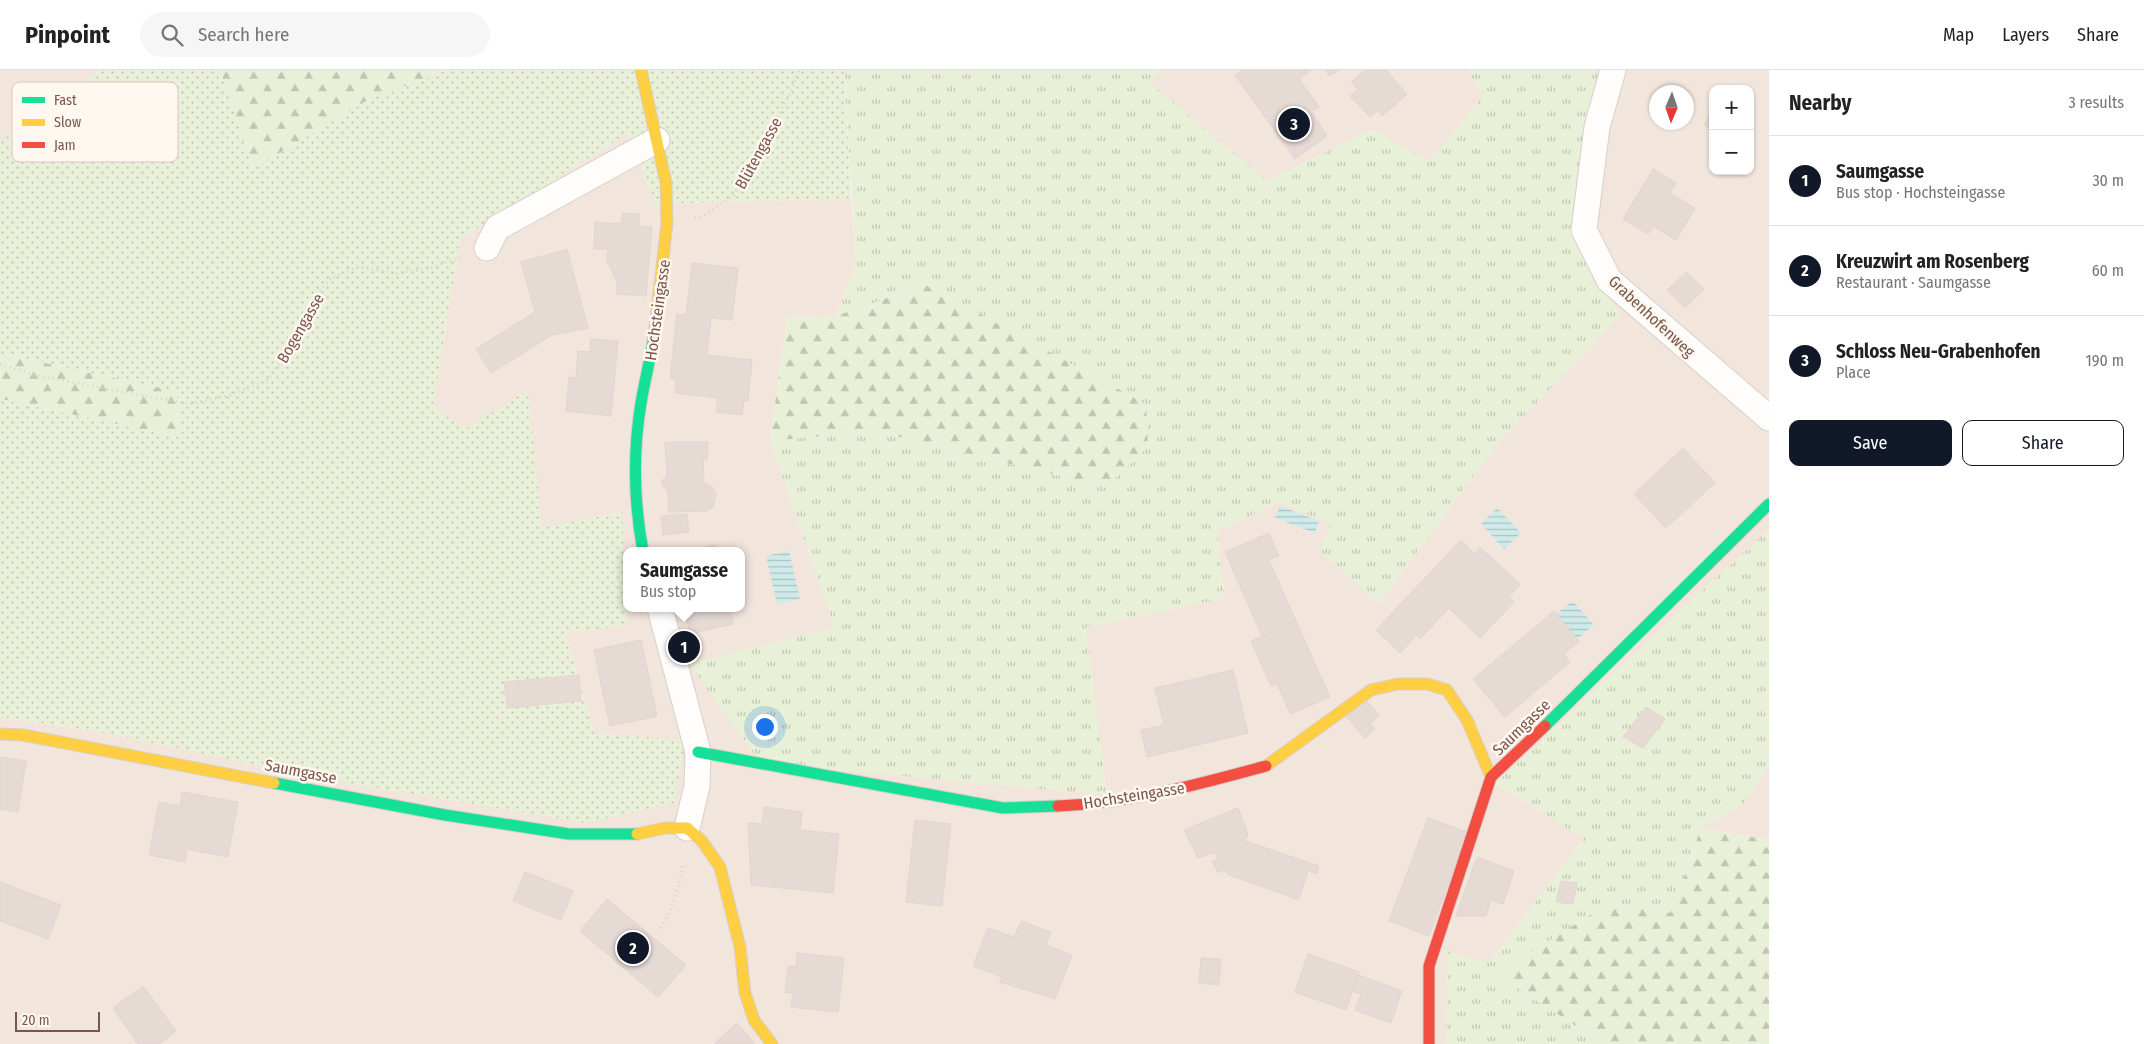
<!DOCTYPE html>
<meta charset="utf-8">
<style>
:root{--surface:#fff;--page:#f6f6f6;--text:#222;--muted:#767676;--line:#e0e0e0;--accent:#111827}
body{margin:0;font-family:"Fira Sans Condensed",sans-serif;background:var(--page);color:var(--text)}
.controls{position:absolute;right:15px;top:15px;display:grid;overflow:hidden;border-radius:10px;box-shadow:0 1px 4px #0004}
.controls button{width:45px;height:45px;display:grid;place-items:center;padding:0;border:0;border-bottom:1px solid var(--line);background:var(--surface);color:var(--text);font:25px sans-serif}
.compass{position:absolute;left:1649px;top:15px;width:45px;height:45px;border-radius:50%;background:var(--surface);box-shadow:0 1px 4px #0004;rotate:182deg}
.scale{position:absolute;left:15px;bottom:12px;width:85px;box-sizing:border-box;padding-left:5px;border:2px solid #7a554b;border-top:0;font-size:14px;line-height:18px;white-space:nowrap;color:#7a554b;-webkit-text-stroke:4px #fff8f1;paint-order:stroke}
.you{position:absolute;left:764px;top:656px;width:18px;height:18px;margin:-12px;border:4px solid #fff;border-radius:50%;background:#1a73e8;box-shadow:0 0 0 8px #1a73e833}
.badge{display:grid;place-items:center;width:32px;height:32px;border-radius:50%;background:var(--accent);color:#fff;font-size:16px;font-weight:700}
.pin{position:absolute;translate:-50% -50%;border:2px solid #fff;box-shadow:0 1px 5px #0006}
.popup{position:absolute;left:623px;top:477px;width:122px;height:65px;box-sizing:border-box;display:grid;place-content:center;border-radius:10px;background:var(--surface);filter:drop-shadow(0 1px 4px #0005);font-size:16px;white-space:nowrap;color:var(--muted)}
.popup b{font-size:19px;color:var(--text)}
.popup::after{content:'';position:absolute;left:50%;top:100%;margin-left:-10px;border:10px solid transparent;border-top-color:var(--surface)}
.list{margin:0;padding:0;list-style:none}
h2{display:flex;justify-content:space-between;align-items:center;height:65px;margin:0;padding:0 20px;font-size:21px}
h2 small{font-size:16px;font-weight:400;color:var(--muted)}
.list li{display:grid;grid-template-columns:32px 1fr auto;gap:15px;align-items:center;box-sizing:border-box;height:90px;padding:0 20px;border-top:1px solid var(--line)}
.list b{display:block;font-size:19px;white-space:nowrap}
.list p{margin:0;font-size:16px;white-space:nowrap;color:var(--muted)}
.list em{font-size:16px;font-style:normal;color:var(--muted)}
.actions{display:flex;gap:10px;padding:15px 20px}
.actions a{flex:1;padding:11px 0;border:1px solid var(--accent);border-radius:10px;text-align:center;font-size:18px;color:var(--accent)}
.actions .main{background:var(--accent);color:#fff}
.icon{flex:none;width:28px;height:28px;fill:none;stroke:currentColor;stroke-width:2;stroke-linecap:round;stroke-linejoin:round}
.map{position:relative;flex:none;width:1769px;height:974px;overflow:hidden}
header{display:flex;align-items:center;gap:30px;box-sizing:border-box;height:70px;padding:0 25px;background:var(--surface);border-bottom:1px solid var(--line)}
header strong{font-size:24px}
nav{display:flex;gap:28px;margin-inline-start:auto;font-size:18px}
.search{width:350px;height:45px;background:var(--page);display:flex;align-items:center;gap:12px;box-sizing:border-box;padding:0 18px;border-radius:28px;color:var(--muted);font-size:19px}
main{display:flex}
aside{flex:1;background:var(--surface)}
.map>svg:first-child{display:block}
</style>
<header>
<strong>Pinpoint</strong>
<div class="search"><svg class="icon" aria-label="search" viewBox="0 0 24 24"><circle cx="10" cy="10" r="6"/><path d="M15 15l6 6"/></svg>Search here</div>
<nav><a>Map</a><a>Layers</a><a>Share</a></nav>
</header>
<main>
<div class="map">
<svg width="1769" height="974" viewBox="0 0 1769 974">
<defs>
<pattern id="grass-tufts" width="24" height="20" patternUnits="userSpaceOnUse" patternTransform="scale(1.25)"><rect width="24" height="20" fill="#e8f0d8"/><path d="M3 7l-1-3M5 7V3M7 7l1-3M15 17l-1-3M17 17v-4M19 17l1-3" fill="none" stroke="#c1c5b1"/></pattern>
<pattern id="forest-firs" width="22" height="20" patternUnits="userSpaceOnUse" patternTransform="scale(1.25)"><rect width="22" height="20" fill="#e8f0d8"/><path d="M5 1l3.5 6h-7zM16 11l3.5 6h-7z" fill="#c1c5b1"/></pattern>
<pattern id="garden-dots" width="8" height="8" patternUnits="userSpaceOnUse" patternTransform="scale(1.25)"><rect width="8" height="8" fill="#e8f0d8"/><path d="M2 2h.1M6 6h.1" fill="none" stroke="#c1c5b1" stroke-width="1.8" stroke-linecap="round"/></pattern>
<pattern id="water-rules" width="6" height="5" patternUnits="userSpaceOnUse" patternTransform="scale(1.25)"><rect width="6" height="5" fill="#ceebea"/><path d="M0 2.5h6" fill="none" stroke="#acc1c0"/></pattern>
</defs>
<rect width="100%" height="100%" fill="#f9f3ee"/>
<g fill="#f2e5dc" fill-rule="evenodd">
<polygon points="0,0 100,0 0,72"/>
<polygon points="1160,0 1468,0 1483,28 1429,92 1373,60 1267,111 1148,12"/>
<path d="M1603 0H1769V459L1496 714 1584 768 1489 893 1448 882 1446 974H0V647L107 663 686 671 594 663 565 561 621 442 542 459 465 359 433 337 460 169 628 63 656 134 851 128 856 192 836 246 787 247 770 371 835 557 1107 725 1085 557 1225 528 1217 461 1279 432 1332 454 1320 481 1379 534 1497 374 1619 247 1573 153ZM1713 19H1750V101H1713ZM1656 22H1686V52H1656ZM626 481H742V538H626Z"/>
<polygon points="1769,693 1769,770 1701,758 1744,733"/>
</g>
<g fill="url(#grass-tufts)">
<polygon points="844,0 1160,0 1149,12 1267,111 1373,59 1429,92 1482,28 1468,0 1603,0 1573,153 1619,247 1497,374 1379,534 1320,481 1331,454 1279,432 1217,461 1225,528 1086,557 1107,725 761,693 689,594 835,557 770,371 875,361 1106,417 925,215 836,246 856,192"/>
<polygon points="1769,459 1769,693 1744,733 1701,758 1672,843 1608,834 1496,904 1599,971 1600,974 1446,974 1448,881 1489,893 1584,768 1495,714"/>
</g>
<g fill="url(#forest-firs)">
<polygon points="220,0 448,0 368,30 253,99"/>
<polygon points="925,215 1146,334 1148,377 1106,417 875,361 770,371 787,247 836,246"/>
<polygon points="0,283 177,322 182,368 0,329"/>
<polygon points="1701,758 1769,770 1769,974 1600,974 1599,971 1496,904 1608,834 1672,843"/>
</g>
<polygon fill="url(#garden-dots)" points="100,0 220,0 253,99 368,30 448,0 844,0 851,128 656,134 628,63 460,169 433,337 465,359 528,320 542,458 622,442 626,556 565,562 594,663 686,670 674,733 586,753 313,707 107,663 0,647 0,329 182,368 177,322 0,283 0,72"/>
<g fill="url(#water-rules)">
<polygon points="1280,436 1319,451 1315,463 1275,448"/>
<polygon points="1497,438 1521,463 1504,479 1481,454"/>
<polygon points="789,481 800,529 777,534 766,486"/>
<polygon points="1573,531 1594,555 1577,569 1556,544"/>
</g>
<g fill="#e6dad5" stroke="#e2d5d0">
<polygon points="1242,0 1311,0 1299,9 1319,37 1311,41 1327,66 1295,89 1235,5"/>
<polygon points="1325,0 1339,0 1330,6"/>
<polygon points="1365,0 1386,0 1407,24 1382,46 1377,41 1370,47 1350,26 1358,19 1351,12"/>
<polygon points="119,36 122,60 96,64 92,40"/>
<polygon points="1713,38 1713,60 1704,55"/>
<polygon points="1653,99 1676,113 1670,123 1695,138 1676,170 1653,156 1648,164 1623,149"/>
<polygon points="623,143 639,144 639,156 652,157 646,226 617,224 617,211 607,191 608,179 594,179 595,152 621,154"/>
<polygon points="567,179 588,258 552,265 491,303 476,279 535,242 521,192"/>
<polygon points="692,193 738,198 732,250 711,248 707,285 752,290 748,331 744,330 742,345 716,342 718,328 675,323 676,309 670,308 677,244 686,245"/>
<polygon points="1686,202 1704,219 1685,238 1667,220"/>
<polygon points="591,269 618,271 611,346 566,341 569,307 576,308 578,281 590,282"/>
<polygon points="665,372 708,372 707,390 703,389 704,413 712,417 716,424 713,437 707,441 668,442 668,421 662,415 662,410 667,407"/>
<polygon points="1683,378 1715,413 1666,458 1634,424"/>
<polygon points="687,444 689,462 663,465 661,446"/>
<polygon points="1269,463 1279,486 1269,490 1296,551 1262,566 1225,482"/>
<polygon points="1461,470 1474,483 1480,477 1520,514 1509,527 1514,532 1480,568 1449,538 1420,569 1416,565 1400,583 1376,560"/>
<polygon points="715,475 716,481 689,481"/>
<polygon points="684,538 730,538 733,554 690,564"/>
<polygon points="1554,541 1579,571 1564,584 1570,592 1505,647 1473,609"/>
<polygon points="1296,551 1316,596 1271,616 1251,571"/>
<polygon points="641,570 657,646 610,656 594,580"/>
<polygon points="1316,596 1330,627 1290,644 1277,613"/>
<polygon points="1233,600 1248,663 1147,687 1141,660 1164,655 1155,618"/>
<polygon points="579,605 581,631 507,638 504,612"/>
<polygon points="1365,629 1379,645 1370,653 1375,659 1365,668 1346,646"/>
<polygon points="1646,637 1665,649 1643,678 1623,667"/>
<polygon points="0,687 26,691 18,742 0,739"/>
<polygon points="182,722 238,732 228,787 187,779 185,792 149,785 159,732 180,736"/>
<polygon points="764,737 802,742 800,760 839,764 833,823 751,815 748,753 762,754"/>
<polygon points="1238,738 1248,764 1245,771 1319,796 1317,804 1308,801 1299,830 1227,804 1224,799 1218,803 1212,791 1218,790 1215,782 1198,788 1184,760"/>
<polygon points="1428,748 1467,762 1429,866 1389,851"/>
<polygon points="915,750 951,754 942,836 906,832"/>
<polygon points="1477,787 1514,801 1503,834 1491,830 1486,846 1456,846"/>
<polygon points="525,802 573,821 561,850 513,831"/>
<polygon points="1561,811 1577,813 1573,834 1556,832"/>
<polygon points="0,812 61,835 48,869 0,851"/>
<polygon points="607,829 686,895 658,927 580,861"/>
<polygon points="1021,851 1051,862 1046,875 1072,885 1055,929 1000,912 1002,907 973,896 988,858 1014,867"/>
<polygon points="797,883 844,888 838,942 791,937 793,923 785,922 788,896 796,897"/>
<polygon points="1308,884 1359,902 1346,940 1295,922"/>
<polygon points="1201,888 1221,889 1219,915 1199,913"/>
<polygon points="1358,905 1402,921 1391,953 1355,940 1361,924 1352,921"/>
<polygon points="143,916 176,961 159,974 138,974 113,938"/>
<polygon points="737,953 755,974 716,974 715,973"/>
</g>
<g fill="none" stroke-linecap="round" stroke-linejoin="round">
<defs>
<g id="street">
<polyline points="1613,0 1597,57 1584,160 1609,210 1769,348"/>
<polyline points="487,178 497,158 657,70"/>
<polyline points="660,538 698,682 697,716 687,758"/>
</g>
<g id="fast">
<path d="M643 481C634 433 633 381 641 333 645 308 652 284 655 258"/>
<polyline points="1545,656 1769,434"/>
<polyline points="698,682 1003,738 1058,736"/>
<polyline points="274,713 445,745 569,764 637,764"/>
</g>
<g id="slow">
<polyline points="641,0 666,113 667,153 655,258"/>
<polyline points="0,664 23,665 274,713"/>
<polyline points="1266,696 1371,620 1398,614 1427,614 1447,620 1467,650 1491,707"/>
<polyline points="637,764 665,758 687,758 702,771 720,797 740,877 745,923 754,950 772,974"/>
</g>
<g id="jam">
<path d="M1058 736C1131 733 1196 715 1266 696"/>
<polyline points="1429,974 1429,896 1491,707 1545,656"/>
</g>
</defs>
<use href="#street" stroke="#d8cfca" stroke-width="27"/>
<use href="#fast" stroke="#d9cfca" stroke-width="13"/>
<use href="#slow" stroke="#d9cfca" stroke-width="13"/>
<use href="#jam" stroke="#d9cfca" stroke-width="13"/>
<g stroke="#dbd1ce" stroke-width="3" stroke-dasharray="1 4" stroke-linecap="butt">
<polyline points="695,148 702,147 734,125 791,22 799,0"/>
<polyline points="0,294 34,305 189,334 227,326 268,310 296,270 316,225 331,208 359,197 397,203 427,199 463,187"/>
<path d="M661 858C673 837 680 817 683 794"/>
</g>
<use href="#street" stroke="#fefdfc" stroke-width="25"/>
<use href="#fast" stroke="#16e098" stroke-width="11"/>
<use href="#slow" stroke="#ffcf43" stroke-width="11"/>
<use href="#jam" stroke="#f24e42" stroke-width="11"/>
</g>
<g text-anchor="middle" stroke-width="5" stroke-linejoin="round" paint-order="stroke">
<g font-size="16" fill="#7a554b" stroke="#fff8f1">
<text transform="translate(758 83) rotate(-61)" y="6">Blütengasse</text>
<text transform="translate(657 240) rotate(-82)" y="6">Hochsteingasse</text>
<text transform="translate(1652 246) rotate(43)" y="6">Grabenhofenweg</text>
<text transform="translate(300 258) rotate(-60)" y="6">Bogengasse</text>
<text transform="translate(1521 657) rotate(-44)" y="6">Saumgasse</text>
<text transform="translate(301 701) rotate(11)" y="6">Saumgasse</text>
<text transform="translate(1134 725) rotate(-9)" y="6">Hochsteingasse</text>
</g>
</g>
<rect x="12" y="12" width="166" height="80" rx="8" fill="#fff8f1" stroke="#d7c7bf" stroke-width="1"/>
<rect x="22" y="27" width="23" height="6" fill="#16e098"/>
<rect x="22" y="49" width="23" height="7" fill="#ffcf43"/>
<rect x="22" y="72" width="23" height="6" fill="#f24e42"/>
<g font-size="14" fill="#7a554b">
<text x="54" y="35">Fast</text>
<text x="54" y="57">Slow</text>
<text x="54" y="80">Jam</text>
</g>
</svg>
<div class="controls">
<button>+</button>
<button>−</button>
</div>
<svg class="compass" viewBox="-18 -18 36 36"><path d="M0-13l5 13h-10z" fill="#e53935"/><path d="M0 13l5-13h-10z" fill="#767676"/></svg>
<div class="scale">20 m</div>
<div class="you"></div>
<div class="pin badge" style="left:684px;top:577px">1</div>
<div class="popup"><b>Saumgasse</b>Bus stop</div>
<div class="pin badge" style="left:633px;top:878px">2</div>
<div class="pin badge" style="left:1294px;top:54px">3</div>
</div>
<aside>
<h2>Nearby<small>3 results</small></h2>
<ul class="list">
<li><span class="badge">1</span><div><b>Saumgasse</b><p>Bus stop · Hochsteingasse</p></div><em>30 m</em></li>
<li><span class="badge">2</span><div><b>Kreuzwirt am Rosenberg</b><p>Restaurant · Saumgasse</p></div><em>60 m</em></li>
<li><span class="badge">3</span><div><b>Schloss Neu-Grabenhofen</b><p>Place</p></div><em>190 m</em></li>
</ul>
<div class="actions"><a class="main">Save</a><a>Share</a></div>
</aside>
</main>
